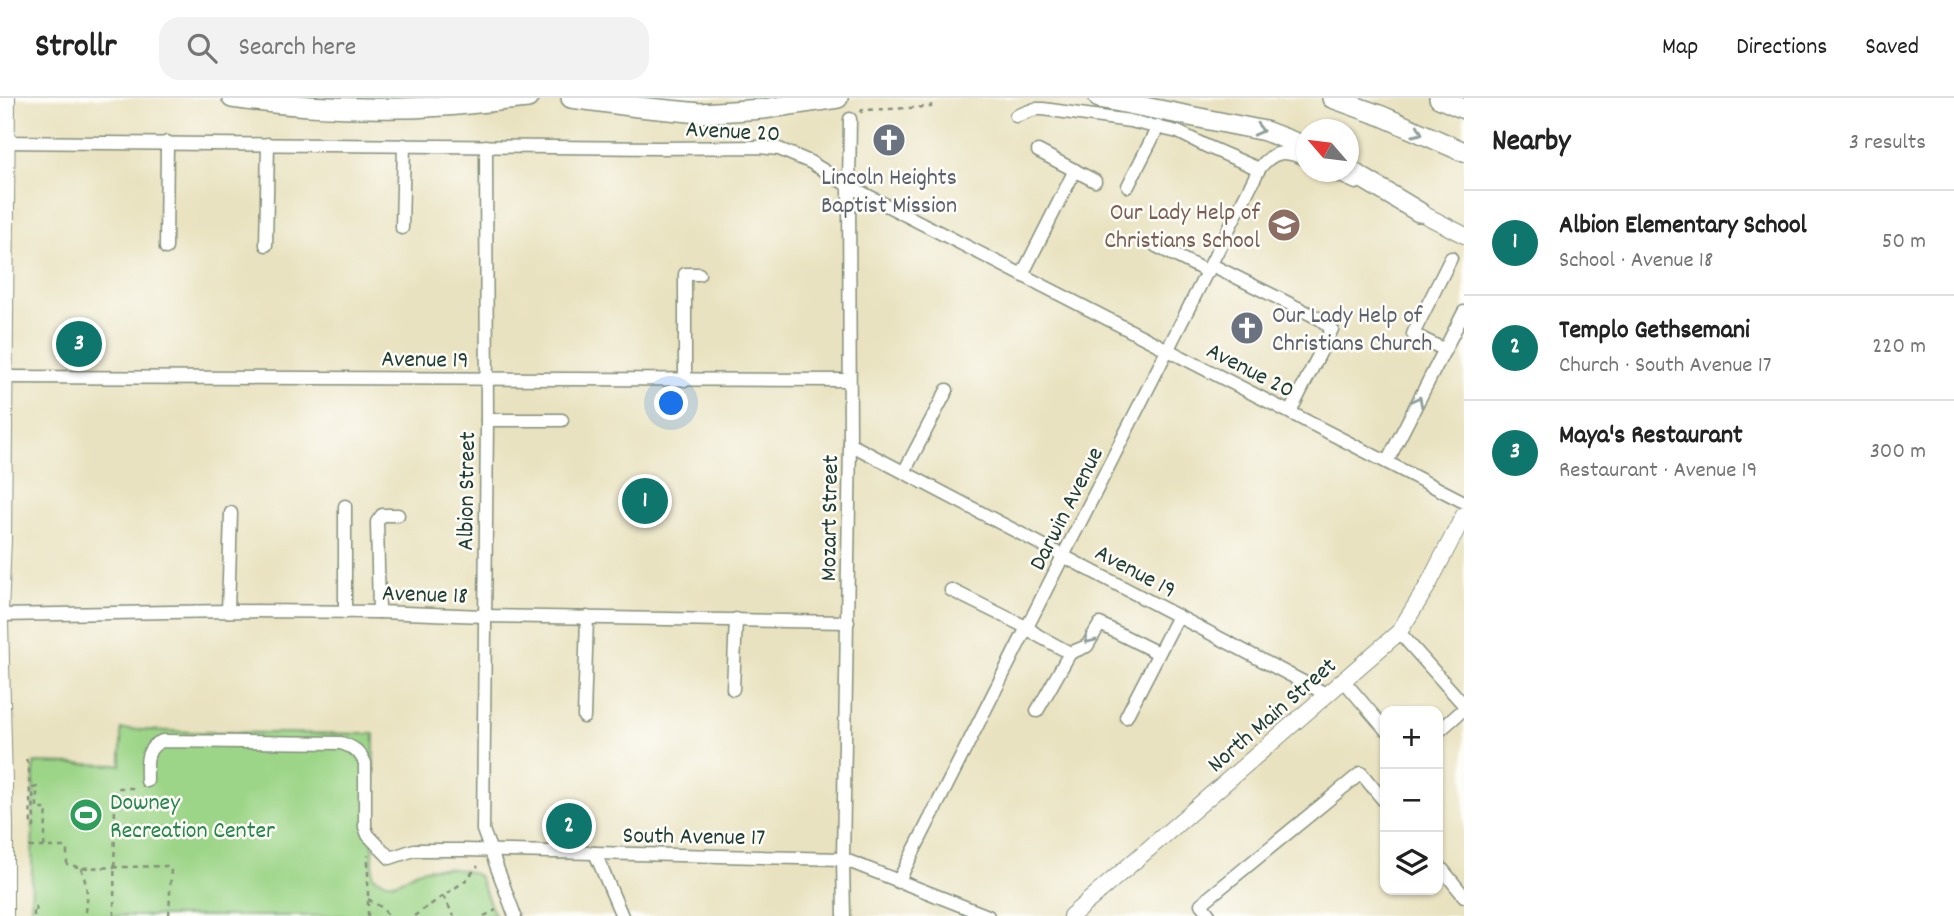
<!DOCTYPE html>
<meta charset="utf-8">
<style>
:root{--surface:#fff;--page:#f2f2f2;--text:#222;--muted:#767676;--line:#e0e0e0;--accent:#0f766e}
body{margin:0;font-family:Dekko,sans-serif;background:var(--page);color:var(--text)}
.controls{position:absolute;right:21px;bottom:21px;display:grid;overflow:hidden;border-radius:14px;box-shadow:0 2px 5px #0004}
.controls button{width:63px;height:63px;display:grid;place-items:center;padding:0;border:0;border-bottom:2px solid var(--line);background:var(--surface);color:var(--text);font:35px sans-serif}
.compass{position:absolute;left:1296px;top:21px;width:63px;height:63px;border-radius:50%;background:var(--surface);box-shadow:0 2px 5px #0004;rotate:298deg}
.you{position:absolute;left:672px;top:306px;width:24px;height:24px;margin:-18px;border:5px solid #fff;border-radius:50%;background:#1a73e8;box-shadow:0 0 0 10px #1a73e833}
.badge{display:grid;place-items:center;width:46px;height:46px;border-radius:50%;background:var(--accent);color:#fff;font-size:23px;font-weight:700}
.pin{position:absolute;translate:-50% -50%;border:4px solid #fff;box-shadow:0 2px 7px #0006}
.list{margin:0;padding:0;list-style:none}
h2{display:flex;justify-content:space-between;align-items:center;height:91px;margin:0;padding:0 28px;font-size:30px}
h2 small{font-size:23px;font-weight:400;color:var(--muted)}
.list li{display:grid;grid-template-columns:46px 1fr auto;gap:21px;align-items:center;box-sizing:border-box;height:105px;padding:0 28px;border-top:2px solid var(--line)}
.list b{display:block;font-size:26px;white-space:nowrap}
.list p{margin:0;font-size:23px;white-space:nowrap;color:var(--muted)}
.list em{font-size:23px;font-style:normal;color:var(--muted)}
.icon{flex:none;width:38px;height:38px;fill:none;stroke:currentColor;stroke-width:2;stroke-linecap:round;stroke-linejoin:round}
.map{position:relative;flex:none;width:1464px;height:818px;overflow:hidden}
header{display:flex;align-items:center;gap:42px;box-sizing:border-box;height:98px;padding:0 35px;background:var(--surface);border-bottom:2px solid var(--line)}
header strong{font-size:33px}
nav{display:flex;gap:38px;margin-inline-start:auto;font-size:24px}
.search{width:490px;height:63px;background:var(--page);display:flex;align-items:center;gap:18px;box-sizing:border-box;padding:0 24px;border-radius:21px;color:var(--muted);font-size:26px}
main{display:flex}
aside{flex:1;background:var(--surface)}
.map>svg:first-child{display:block}
</style>
<header>
<strong>Strollr</strong>
<div class="search"><svg class="icon" aria-label="search" viewBox="0 0 24 24"><circle cx="10" cy="10" r="6"/><path d="M15 15l6 6"/></svg>Search here</div>
<nav><a>Map</a><a>Directions</a><a>Saved</a></nav>
</header>
<main>
<div class="map">
<svg width="1464" height="818" viewBox="0 0 1464 818">
<rect width="100%" height="100%" fill="#fdfcf7"/>
<filter id="ink" filterUnits="userSpaceOnUse"><feTurbulence type="fractalNoise" baseFrequency=".0143" numOctaves="2"/><feDisplacementMap in="SourceGraphic" scale="14" xChannelSelector="R" yChannelSelector="G"/><feConvolveMatrix kernelMatrix="1 2 1 2 8 2 1 2 1" color-interpolation-filters="sRGB"/></filter>
<filter id="wash" filterUnits="userSpaceOnUse"><feTurbulence type="fractalNoise" baseFrequency=".00686" numOctaves="4" result="noise"/><feDisplacementMap in="SourceGraphic" scale="28" xChannelSelector="R" yChannelSelector="G"/><feGaussianBlur stdDeviation="1.57" result="paint"/><feColorMatrix in="noise" values="0 0 0 0 0 0 0 0 0 0 0 0 0 0 0 0 0 1.4 0 .05"/><feComposite in="paint" operator="in"/></filter>
<g filter="url(#wash)">
<rect width="100%" height="100%" fill="#e9e2c0"/>
<path fill="#9dd588" stroke="#5e895e" stroke-width="2" d="M121 631 192 634 374 636 373 778C402 795 403 774 425 771 438 769 470 770 479 779L495 818H31L34 665 121 667Z"/>
</g>
<g filter="url(#ink)">
<g fill="none" stroke-linecap="round" stroke-linejoin="round">
<defs>
<g id="minor">
<polyline points="1016,18 1035,11 1043,11 1130,23 1178,34 1206,48 1259,71"/>
<polyline points="0,44 659,50 759,49 779,51 810,64 849,88 1464,404"/>
<polyline points="486,48 487,322 483,732 515,818"/>
<polyline points="1038,53 1095,83"/>
<polyline points="1331,74 1356,85"/>
<polyline points="1128,88 1158,29"/>
<polyline points="402,130 404,47"/>
<polyline points="266,147 268,46"/>
<polyline points="1156,148 1208,174"/>
<polyline points="166,150 167,44"/>
<polyline points="1212,167 1320,221 1332,231 1290,314"/>
<polyline points="1022,177 1075,72"/>
<polyline points="1445,252 1413,236 1451,160"/>
<polyline points="0,279 849,282"/>
<polyline points="685,282 685,176 699,176"/>
<polyline points="487,322 562,322"/>
<polyline points="850,346 1328,597"/>
<polyline points="1387,364 1464,214"/>
<polyline points="904,374 947,292"/>
<polyline points="951,492 1028,530 1037,537 1070,555"/>
<polyline points="228,513 231,415"/>
<polyline points="345,514 345,408"/>
<polyline points="379,514 377,424 382,417 398,417"/>
<polyline points="0,517 228,513 379,514 484,518 848,524"/>
<polyline points="1399,534 1464,607"/>
<polyline points="1344,583 1385,631"/>
<polyline points="733,591 736,521"/>
<polyline points="1037,613 1070,555 1087,548 1100,526 1158,555"/>
<polyline points="584,619 587,519"/>
<polyline points="1126,619 1178,518"/>
<polyline points="1438,634 1464,611"/>
<path d="M147 683C147 666 144 650 162 643L341 645C353 649 360 653 365 665V729L368 737 390 760 414 752H464L843 761 988 818"/>
<polyline points="595,755 622,818"/>
<polyline points="1438,766 1464,798"/>
<path d="M898 784 1259 71C1274 51 1286 52 1307 62"/>
<polyline points="844,818 843,761 850,346 849,88 850,21"/>
<polyline points="1210,818 1201,806 1361,675 1385,704"/>
</g>
<g id="major">
<polyline points="1419,114 1464,137"/>
<polyline points="0,515 3,441 7,0"/>
<polyline points="0,523 5,728"/>
<polyline points="1071,818 1399,534 1427,489 1464,417"/>
</g>
<g id="highway">
<path d="M232 0C287 8 343 11 399 10 442 10 485 4 528 0"/>
<polyline points="571,0 638,9 700,15 763,11 838,0"/>
<polyline points="1099,0 1265,33 1307,49"/>
<polyline points="1332,0 1382,18 1464,54"/>
<polyline points="1439,0 1464,11"/>
<polyline points="1349,72 1419,114"/>
</g>
</defs>
<use href="#minor" stroke="#84907a" stroke-width="15"/>
<use href="#major" stroke="#84907a" stroke-width="18"/>
<use href="#highway" stroke="#84907a" stroke-width="22"/>
<g stroke="#84907a" stroke-width="2.5" stroke-dasharray="5 5" stroke-linecap="butt">
<polyline points="861,15 862,12 865,12 931,9 931,0"/>
<polyline points="26,661 29,669 31,729 34,729 33,690 37,689 37,711 47,711 44,749"/>
<polyline points="29,749 64,749 67,751 67,766 81,770 167,768 171,771 169,818"/>
<path d="M81 770C87 786 89 801 85 818"/>
<polyline points="443,798 454,818"/>
<polyline points="368,801 381,809 389,818"/>
<polyline points="34,818 34,809 36,809 37,818"/>
<polyline points="114,818 115,692 117,690 136,690"/>
<polyline points="368,818 368,757"/>
<polyline points="414,818 465,783 478,768"/>
<polyline points="484,818 496,812"/>
</g>
<use href="#minor" stroke="#fff" stroke-width="12"/>
<use href="#major" stroke="#fff" stroke-width="16"/>
<use href="#highway" stroke="#fff" stroke-width="19"/>
<defs>
<polyline id="major-bridge" points="5,818 5,728"/>
</defs>
<use href="#major-bridge" stroke="#84907a" stroke-width="18" stroke-linecap="butt"/>
<use href="#major-bridge" stroke="#fff" stroke-width="16"/>
</g>
<defs><path id="oneway-chevron" d="M-2-3.5L2.5 0L-2 3.5" fill="none" stroke-width="1.6" stroke-linecap="round" stroke-linejoin="round" transform="scale(1.75)"/></defs>
<g stroke="#8f9e9a">
<use href="#oneway-chevron" transform="translate(1259 32) rotate(14)"/>
<use href="#oneway-chevron" transform="translate(1418 34) rotate(24)"/>
<use href="#oneway-chevron" transform="translate(1418 303) rotate(-63)"/>
<use href="#oneway-chevron" transform="translate(1089 541) rotate(128)"/>
</g>
</g>
<defs>
<symbol id="church-disc" viewBox="-11 -11 22 22"><circle r="9.5" fill="#6b7280" stroke="#fdfcf7"/><path d="M-1.2-6h2.4v3.5h3.3v2.4h-3.3V6h-2.4V-.1h-3.3v-2.4h3.3Z" fill="#fff"/></symbol>
<symbol id="school-disc" viewBox="-11 -11 22 22"><circle r="9.5" fill="#8d6e63" stroke="#fdfcf7"/><path d="M0-5L7-2L0 1L-7-2ZM-4 1L0 2.5L4 1V4Q0 6-4 4Z" fill="#fff"/></symbol>
<symbol id="stadium-disc" viewBox="-11 -11 22 22"><circle r="9.5" fill="#2e9e5b" stroke="#fdfcf7"/><path d="M0-5a6.5 5 0 1 0 0 10a6.5 5 0 1 0 0-10ZM-3.5-1.8h7v3.6h-7Z" fill="#fff"/></symbol>
</defs>
<g fill-rule="evenodd">
<use href="#church-disc" x="870" y="23" width="38" height="38"/>
<use href="#school-disc" x="1265" y="108" width="38" height="38"/>
<use href="#church-disc" x="1228" y="211" width="38" height="38"/>
<use href="#stadium-disc" x="67" y="698" width="38" height="38"/>
</g>
<g text-anchor="middle" stroke-width="5" stroke-linejoin="round" paint-order="stroke">
<g font-size="24" fill="#1f3d34" stroke="#fdfcf7">
<text transform="translate(733 32) rotate(3)" y="8">Avenue 20</text>
<text transform="translate(425 260) rotate(1)" y="8">Avenue 19</text>
<text transform="translate(1251 271) rotate(27)" y="8">Avenue 20</text>
<text transform="translate(465 393) rotate(-89)" y="8">Albion Street</text>
<text transform="translate(1065 410) rotate(-63)" y="8">Darwin Avenue</text>
<text transform="translate(828 420) rotate(-89)" y="8">Mozart Street</text>
<text transform="translate(1136 472) rotate(28)" y="8">Avenue 19</text>
<text transform="translate(425 495) rotate(2)" y="8">Avenue 18</text>
<text transform="translate(1271 616) rotate(-41)" y="8">North Main Street</text>
<text transform="translate(694 737) rotate(1)" y="8">South Avenue 17</text>
</g>
<g font-size="24" fill="#5b616d" stroke="#fdfcf7">
<text x="889" y="86">Lincoln Heights<tspan x="889" dy="28">Baptist Mission</tspan></text>
<text x="1272" y="224" text-anchor="start">Our Lady Help of<tspan x="1272" dy="28">Christians Church</tspan></text>
</g>
<g font-size="24" fill="#785e54" stroke="#fdfcf7" text-anchor="end">
<text x="1260" y="121">Our Lady Help of<tspan x="1260" dy="28">Christians School</tspan></text>
</g>
<g font-size="24" fill="#27864d" stroke="#fdfcf7" text-anchor="start">
<text x="110" y="711">Downey<tspan x="110" dy="28">Recreation Center</tspan></text>
</g>
</g>
</svg>
<div class="controls">
<button>+</button>
<button>−</button>
<button><svg class="icon" aria-label="layers" viewBox="0 0 24 24"><path d="M12 4l9 5-9 5-9-5zM3 14l9 5 9-5"/></svg></button>
</div>
<svg class="compass" viewBox="-18 -18 36 36"><path d="M0-13l5 13h-10z" fill="#e53935"/><path d="M0 13l5-13h-10z" fill="#767676"/></svg>
<div class="you"></div>
<div class="pin badge" style="left:645px;top:403px">1</div>
<div class="pin badge" style="left:569px;top:728px">2</div>
<div class="pin badge" style="left:79px;top:246px">3</div>
</div>
<aside>
<h2>Nearby<small>3 results</small></h2>
<ul class="list">
<li><span class="badge">1</span><div><b>Albion Elementary School</b><p>School · Avenue 18</p></div><em>50 m</em></li>
<li><span class="badge">2</span><div><b>Templo Gethsemani</b><p>Church · South Avenue 17</p></div><em>220 m</em></li>
<li><span class="badge">3</span><div><b>Maya's Restaurant</b><p>Restaurant · Avenue 19</p></div><em>300 m</em></li>
</ul>
</aside>
</main>
